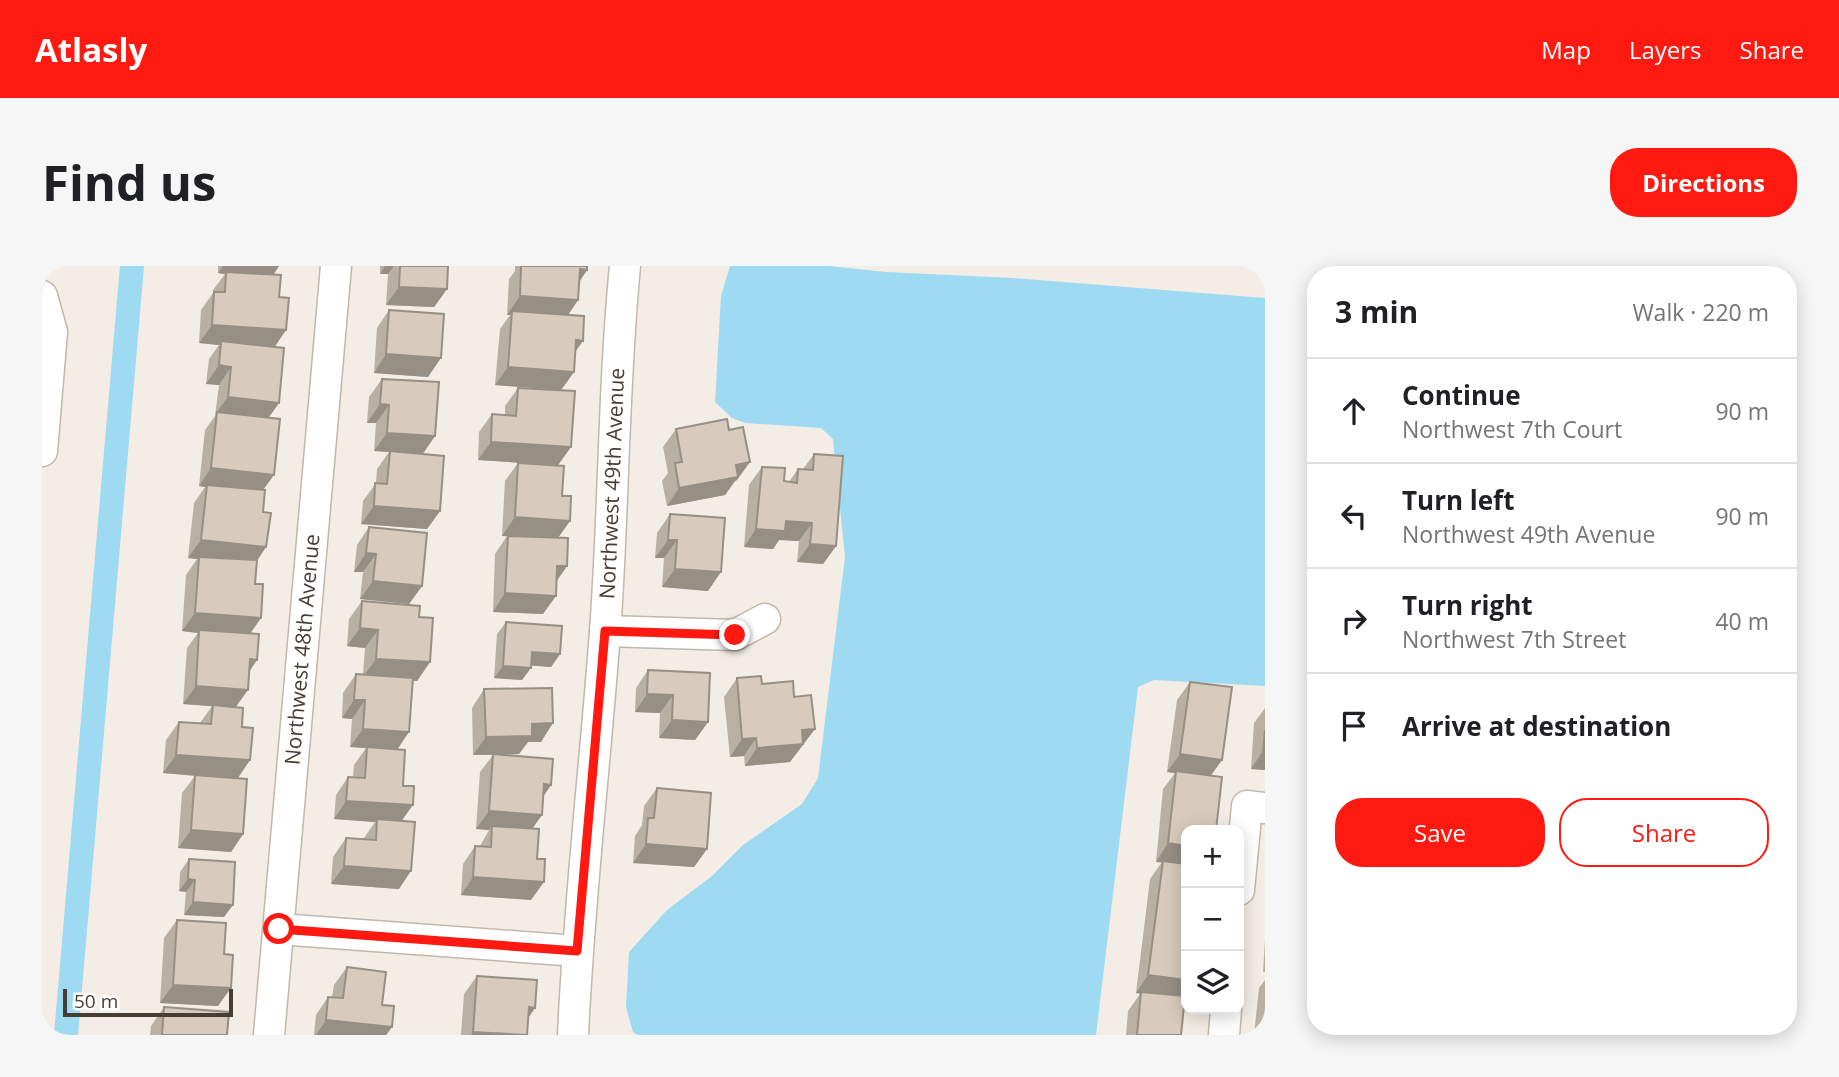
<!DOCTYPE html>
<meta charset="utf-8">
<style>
:root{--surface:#fff;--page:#f6f6f6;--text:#202124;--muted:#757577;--line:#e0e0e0;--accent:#ff1911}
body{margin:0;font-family:"Open Sans",sans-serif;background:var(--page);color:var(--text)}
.controls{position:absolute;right:21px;bottom:21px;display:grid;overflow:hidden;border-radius:14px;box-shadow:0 4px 18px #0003}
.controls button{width:63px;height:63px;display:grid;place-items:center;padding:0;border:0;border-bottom:2px solid var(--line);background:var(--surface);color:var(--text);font:35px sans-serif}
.scale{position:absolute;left:21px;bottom:18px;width:170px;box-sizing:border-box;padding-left:7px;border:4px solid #463d35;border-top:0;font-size:19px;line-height:24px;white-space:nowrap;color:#463d35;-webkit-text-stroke:5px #fff;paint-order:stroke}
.stop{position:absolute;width:21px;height:21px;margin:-16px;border:5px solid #ff1911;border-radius:50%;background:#fff}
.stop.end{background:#ff1911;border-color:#fff;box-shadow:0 2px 7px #0008}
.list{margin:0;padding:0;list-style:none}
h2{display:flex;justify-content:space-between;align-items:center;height:91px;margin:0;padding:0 28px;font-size:30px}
h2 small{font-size:23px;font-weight:400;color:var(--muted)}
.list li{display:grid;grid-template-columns:46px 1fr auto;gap:21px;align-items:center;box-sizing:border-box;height:105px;padding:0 28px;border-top:2px solid var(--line)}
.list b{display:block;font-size:26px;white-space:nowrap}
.list p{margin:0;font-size:23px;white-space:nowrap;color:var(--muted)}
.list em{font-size:23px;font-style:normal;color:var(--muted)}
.actions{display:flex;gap:14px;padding:21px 28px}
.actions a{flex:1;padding:16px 0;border:2px solid var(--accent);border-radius:28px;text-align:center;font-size:24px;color:var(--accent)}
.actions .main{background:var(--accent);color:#fff}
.icon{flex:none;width:38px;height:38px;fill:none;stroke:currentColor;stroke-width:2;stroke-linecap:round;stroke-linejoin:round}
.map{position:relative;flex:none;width:1223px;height:769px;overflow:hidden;border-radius:28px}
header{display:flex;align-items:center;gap:42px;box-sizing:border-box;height:98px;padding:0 35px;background:var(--accent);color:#fff}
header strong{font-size:33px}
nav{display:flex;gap:38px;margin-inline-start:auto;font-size:24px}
.intro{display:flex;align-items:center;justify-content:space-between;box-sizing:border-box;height:168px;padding:0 42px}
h1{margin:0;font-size:49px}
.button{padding:18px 32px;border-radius:28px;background:var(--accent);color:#fff;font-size:24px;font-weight:700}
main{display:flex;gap:42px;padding:0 42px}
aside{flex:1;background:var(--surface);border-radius:28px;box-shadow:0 4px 18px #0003}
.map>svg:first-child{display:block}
</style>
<header>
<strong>Atlasly</strong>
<nav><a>Map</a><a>Layers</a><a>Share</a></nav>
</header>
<div class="intro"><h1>Find us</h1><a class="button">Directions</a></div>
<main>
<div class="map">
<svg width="1223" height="769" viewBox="0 0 1223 769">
<rect width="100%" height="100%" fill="#f3ede5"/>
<polygon fill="#9fdaf3" points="688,0 787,0 844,6 971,12 1223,32 1223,420 1112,414 1096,421 1054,769 596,769 591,766 584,741 587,686 625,644 670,610 701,579 760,538 776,512 803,291 791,173 779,162 703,157 690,152 673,136 679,30"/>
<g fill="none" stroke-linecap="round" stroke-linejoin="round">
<polyline stroke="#9fdaf3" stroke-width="24" points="24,769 90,0"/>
<defs>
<g id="minor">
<polyline points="0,30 10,66 0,185"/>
<polyline points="563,365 693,369 723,353"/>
<polyline points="1197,624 1205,540 1223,542"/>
<polyline points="237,663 535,685"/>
<path id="s1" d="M227 769 294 0"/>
<path id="s2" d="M531 769C537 634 553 501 563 366 572 244 571 122 583 0"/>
<polyline points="1182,769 1184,743"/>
</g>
</defs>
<use href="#minor" stroke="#c2b7ab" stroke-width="33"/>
<use href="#minor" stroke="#fff" stroke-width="30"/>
</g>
<g fill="#baafa3">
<polygon points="176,0 237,0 231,9 233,81 237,137 226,152 221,224 221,246 224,281 214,296 213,318 219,352 208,368 207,405 194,441 208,494 196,512 201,568 189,586 136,582 140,527 153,510 121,507 124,474 137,456 158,457 170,440 141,438 145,382 156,367 140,365 144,309 155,293 146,292 152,237 163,221 157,220 163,164 173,150 177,119 164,118 167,93 177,79 157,77 159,44 171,27 171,24 183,8 176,7"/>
<polygon points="338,0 406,0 405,23 392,41 344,39 346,8 338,8"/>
<polygon points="473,0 545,0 545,4 538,15 536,34 526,49 533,85 532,106 519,124 453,119 458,63 468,49 465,49 467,13 473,5"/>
<polygon points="347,44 386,111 332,107 335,62"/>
<polygon points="340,113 393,170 381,188 398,245 385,263 319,258 321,235 334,217 335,203 347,186 332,185 334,157 325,157 327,131"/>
<polygon points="476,122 529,181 516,199 436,194 437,166 450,148 463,149 463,140"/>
<polygon points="634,163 695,214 693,215 683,229 625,240 620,215 626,207 621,181"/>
<polygon points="772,188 794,280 781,298 755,296 757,275 737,274 731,283 702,281 707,219 720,201 742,215 747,216 756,203 761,203"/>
<polygon points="476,197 520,230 528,255 516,272 525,300 515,315 501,348 451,346 453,288 465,270 460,270 463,215"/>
<polygon points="628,248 666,325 620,321 622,292 613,292 615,267"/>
<polygon points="327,261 380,320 367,338 318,333 321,306 312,306 315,279"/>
<polygon points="320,335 377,351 388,396 375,415 371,414 355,483 361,520 357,623 289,618 291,591 304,572 322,574 322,572 333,556 292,553 294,529 306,511 311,511 312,499 324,482 308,481 310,453 300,452 301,427 314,408 321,409 323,382 305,380 307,353"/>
<polygon points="464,356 518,388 509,401 489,399 480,414 452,412 455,368"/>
<polygon points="606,404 666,456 653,474 617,472 618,447 593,446 594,422"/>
<polygon points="695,412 720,418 752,431 760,481 758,482 748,496 703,500 702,490 688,491 682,431"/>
<polygon points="1148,416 1180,494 1169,509 1144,564 1144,727 1142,730 1139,769 1084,769 1086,745 1098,728 1094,727 1108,613 1120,596 1114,596 1121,523 1133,507 1125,506 1135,434"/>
<polygon points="442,423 499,476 486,476 477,488 455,489 509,519 501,530 500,549 490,563 489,634 419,629 421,598 433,580 438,580 447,564 434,563 438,506 451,489 431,489 430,442"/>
<polygon points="1223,442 1223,504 1209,503 1212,457"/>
<polygon points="615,522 665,583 652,601 591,597 593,570 600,559 602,540"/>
<polygon points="147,593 182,651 142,649 144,626 137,625 138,606"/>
<polygon points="135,654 176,740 118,737 122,672"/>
<polygon points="1223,674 1223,706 1221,706"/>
<polygon points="305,701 340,739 350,761 344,769 272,769 274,749 286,731 290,731 292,719"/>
<polygon points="435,710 493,742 487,751 483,769 419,769 422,728"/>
<polygon points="1223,714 1223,769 1212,769 1217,722"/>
<polygon points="122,741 185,769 108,769 109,760"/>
</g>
<g fill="#978e84">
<polygon points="181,0 237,0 230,11 184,6 183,8 176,7"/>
<polygon points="343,0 352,0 346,8 338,8"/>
<polygon points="538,3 545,4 533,22"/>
<polygon points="357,21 405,23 392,41 344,39"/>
<polygon points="478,30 536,34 524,52 470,45 468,49 465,49"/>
<polygon points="170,59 244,64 232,82 179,75 177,79 157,77"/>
<polygon points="534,74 541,75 528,93"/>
<polygon points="344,88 399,92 386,111 332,107"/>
<polygon points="177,99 189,101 177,119 164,118"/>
<polygon points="466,101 532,106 519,124 453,119"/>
<polygon points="186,131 237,137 224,155 175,146"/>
<polygon points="338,138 347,139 334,157 325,157"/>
<polygon points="345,167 393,170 380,188 332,185"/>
<polygon points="449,176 529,181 516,199 436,194"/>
<polygon points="708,196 695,214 693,215 683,229 625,240 637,222 694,199"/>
<polygon points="169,202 232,209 219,227 165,219 163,221 157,220"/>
<polygon points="332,240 398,245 385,263 319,258"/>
<polygon points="473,251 528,255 515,273 460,270"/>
<polygon points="744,255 770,257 757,275 737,274 731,283 702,281 714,263"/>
<polygon points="159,274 224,281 212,299 157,291 155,293 146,292"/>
<polygon points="626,274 635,274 622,292 613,292"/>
<polygon points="768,278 794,280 781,298 755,296"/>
<polygon points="324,287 334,288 321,306 312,306"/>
<polygon points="515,300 525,300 512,318"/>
<polygon points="633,303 679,306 666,325 620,321"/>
<polygon points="331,315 380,320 367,338 318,333"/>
<polygon points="463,327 514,330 501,348 451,346"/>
<polygon points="153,347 219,352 206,370 157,364 156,367 140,365"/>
<polygon points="318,362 336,364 323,382 305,380"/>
<polygon points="490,386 518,388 509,401 482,399"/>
<polygon points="208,393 215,394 203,412"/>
<polygon points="334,393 388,396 375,415 321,411"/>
<polygon points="461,400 489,402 480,414 452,412"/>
<polygon points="154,420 206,424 193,442 141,438"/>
<polygon points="605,428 631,429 618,447 593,446"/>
<polygon points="312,434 323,434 310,453 300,452"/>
<polygon points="630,454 666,456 653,474 617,472"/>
<polygon points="511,457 499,476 486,476 477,488 431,489 444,471 490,458"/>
<polygon points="321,463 367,466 355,484 308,481"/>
<polygon points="773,463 748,496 703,500 715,482 760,464"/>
<polygon points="714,472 702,490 688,491 700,473"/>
<polygon points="1221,485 1223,485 1223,504 1209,503"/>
<polygon points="1138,488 1180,494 1167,512 1134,505 1133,507 1125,506"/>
<polygon points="134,489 208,494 195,513 121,507"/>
<polygon points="502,518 509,519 497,537"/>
<polygon points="304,535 371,539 358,557 335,553 333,556 292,553"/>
<polygon points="447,545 500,549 487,567 450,560 447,564 434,563"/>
<polygon points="149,564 201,568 189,586 136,582"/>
<polygon points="1126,577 1144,580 1144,599 1114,596"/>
<polygon points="604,578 665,583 652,601 591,597"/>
<polygon points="302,600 369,605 357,623 289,618"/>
<polygon points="431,611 502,616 489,634 419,629"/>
<polygon points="146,613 153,614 144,626 137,625"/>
<polygon points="151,636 191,639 182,651 142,649"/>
<polygon points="1106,709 1144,714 1144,727 1140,733 1094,727"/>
<polygon points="131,719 189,722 176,740 118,737"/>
<polygon points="487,741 493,742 480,760"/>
<polygon points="284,754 350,761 344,769 274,769"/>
<polygon points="431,766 483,769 429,769"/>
</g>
<g fill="#d8cbbd" stroke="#978e84" stroke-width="2">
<polygon points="358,0 406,0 405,23 357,21"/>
<polygon points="479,0 545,0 545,4 538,3 536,34 478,30"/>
<polygon points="184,6 239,9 237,31 247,32 244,64 170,59 172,26 183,26"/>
<polygon points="347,44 402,48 399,92 344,88"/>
<polygon points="470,45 542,50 541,75 534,74 532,106 466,101"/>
<polygon points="179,75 242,82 237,137 186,131 189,101 177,99"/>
<polygon points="340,113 397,116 393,170 345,167 347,139 338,138"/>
<polygon points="476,122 533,125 529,181 449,176 450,148 474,150"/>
<polygon points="175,146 238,153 232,209 169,202"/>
<polygon points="685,153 687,164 701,161 708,196 694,199 696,211 637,222 633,197 640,196 634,163"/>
<polygon points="348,185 402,190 398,245 332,240 333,217 345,218"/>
<polygon points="772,188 801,190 794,280 768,278 770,257 744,255 743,265 714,263 720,201 743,202 742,215 755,217 756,203 771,204"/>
<polygon points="476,197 522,200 520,230 529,230 528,255 473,251"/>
<polygon points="165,219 223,224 221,246 229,247 224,281 159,274"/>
<polygon points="628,248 683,252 679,306 633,303 635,274 626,274"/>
<polygon points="327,261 385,267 380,320 331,315 334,288 324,287"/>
<polygon points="466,270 526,272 525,300 515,300 514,330 463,327"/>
<polygon points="157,291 215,294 213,318 221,318 219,352 153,347"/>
<polygon points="320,335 378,340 377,351 391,352 388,396 334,393 336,364 318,362"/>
<polygon points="464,356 520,360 518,388 490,386 489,402 461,400"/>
<polygon points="157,364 217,368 215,394 208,393 206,424 154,420"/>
<polygon points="606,404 668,407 666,456 630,454 631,429 605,428"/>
<polygon points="314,408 371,412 367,466 321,463 323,434 312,434"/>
<polygon points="719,410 720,418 751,415 752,431 769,429 773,463 760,464 761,478 715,482 714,472 700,473 695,412"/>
<polygon points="1148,416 1190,421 1180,494 1138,488"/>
<polygon points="510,422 511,457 490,458 490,470 444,471 442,423"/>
<polygon points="171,439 201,442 200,461 211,462 208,494 134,489 137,456 169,458"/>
<polygon points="1223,464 1223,485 1221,485"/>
<polygon points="325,481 363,484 361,520 372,520 371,539 304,535 306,511 323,512"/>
<polygon points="451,488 511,493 509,519 502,518 500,549 447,545"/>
<polygon points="1134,505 1180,511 1174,564 1144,564 1144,580 1126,577"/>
<polygon points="153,509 205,513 201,568 149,564"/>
<polygon points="615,522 669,527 665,583 604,578 606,552 612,552"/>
<polygon points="335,553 373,556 369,605 302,600 304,572 334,574"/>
<polygon points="450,560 497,563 495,593 503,593 502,616 431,611 433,580 449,581"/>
<polygon points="147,593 193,596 191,639 151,636 153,614 146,613"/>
<polygon points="1121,595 1144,598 1144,714 1106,709"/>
<polygon points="135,654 184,657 182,688 191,689 189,722 131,719"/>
<polygon points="305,701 344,706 340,739 352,740 350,761 284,754 286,731 301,732"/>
<polygon points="435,710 495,714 493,742 487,741 485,769 431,766"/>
<polygon points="1099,726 1143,730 1139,769 1095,769"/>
<polygon points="122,741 187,746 185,769 120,769"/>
</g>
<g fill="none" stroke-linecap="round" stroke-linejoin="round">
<polyline stroke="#ff1911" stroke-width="9" points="237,663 535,685 563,365 693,369"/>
</g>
<g text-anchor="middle" stroke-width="5" stroke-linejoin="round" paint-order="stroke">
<g font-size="21" fill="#463d35" stroke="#fff">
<text dy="7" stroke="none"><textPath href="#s2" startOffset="553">Northwest 49th Avenue</textPath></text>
<text dy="7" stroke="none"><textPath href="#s1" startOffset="387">Northwest 48th Avenue</textPath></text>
</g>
</g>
</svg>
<div class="controls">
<button>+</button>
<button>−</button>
<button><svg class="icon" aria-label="layers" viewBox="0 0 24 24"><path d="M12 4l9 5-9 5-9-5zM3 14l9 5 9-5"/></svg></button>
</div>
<div class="scale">50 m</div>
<div class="stop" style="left:237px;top:663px"></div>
<div class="stop end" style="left:693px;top:369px"></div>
</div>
<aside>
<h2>3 min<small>Walk · 220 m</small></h2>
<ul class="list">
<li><svg class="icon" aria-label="ahead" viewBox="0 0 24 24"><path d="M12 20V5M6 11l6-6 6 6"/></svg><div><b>Continue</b><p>Northwest 7th Court</p></div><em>90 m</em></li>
<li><svg class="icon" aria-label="left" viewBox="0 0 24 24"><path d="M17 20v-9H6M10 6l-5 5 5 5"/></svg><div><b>Turn left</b><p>Northwest 49th Avenue</p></div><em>90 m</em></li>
<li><svg class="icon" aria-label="right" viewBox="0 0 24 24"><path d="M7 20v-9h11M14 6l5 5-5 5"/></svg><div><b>Turn right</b><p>Northwest 7th Street</p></div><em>40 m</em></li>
<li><svg class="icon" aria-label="arrive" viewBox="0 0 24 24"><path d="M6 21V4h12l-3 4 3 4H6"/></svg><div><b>Arrive at destination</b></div></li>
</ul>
<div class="actions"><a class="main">Save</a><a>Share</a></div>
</aside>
</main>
